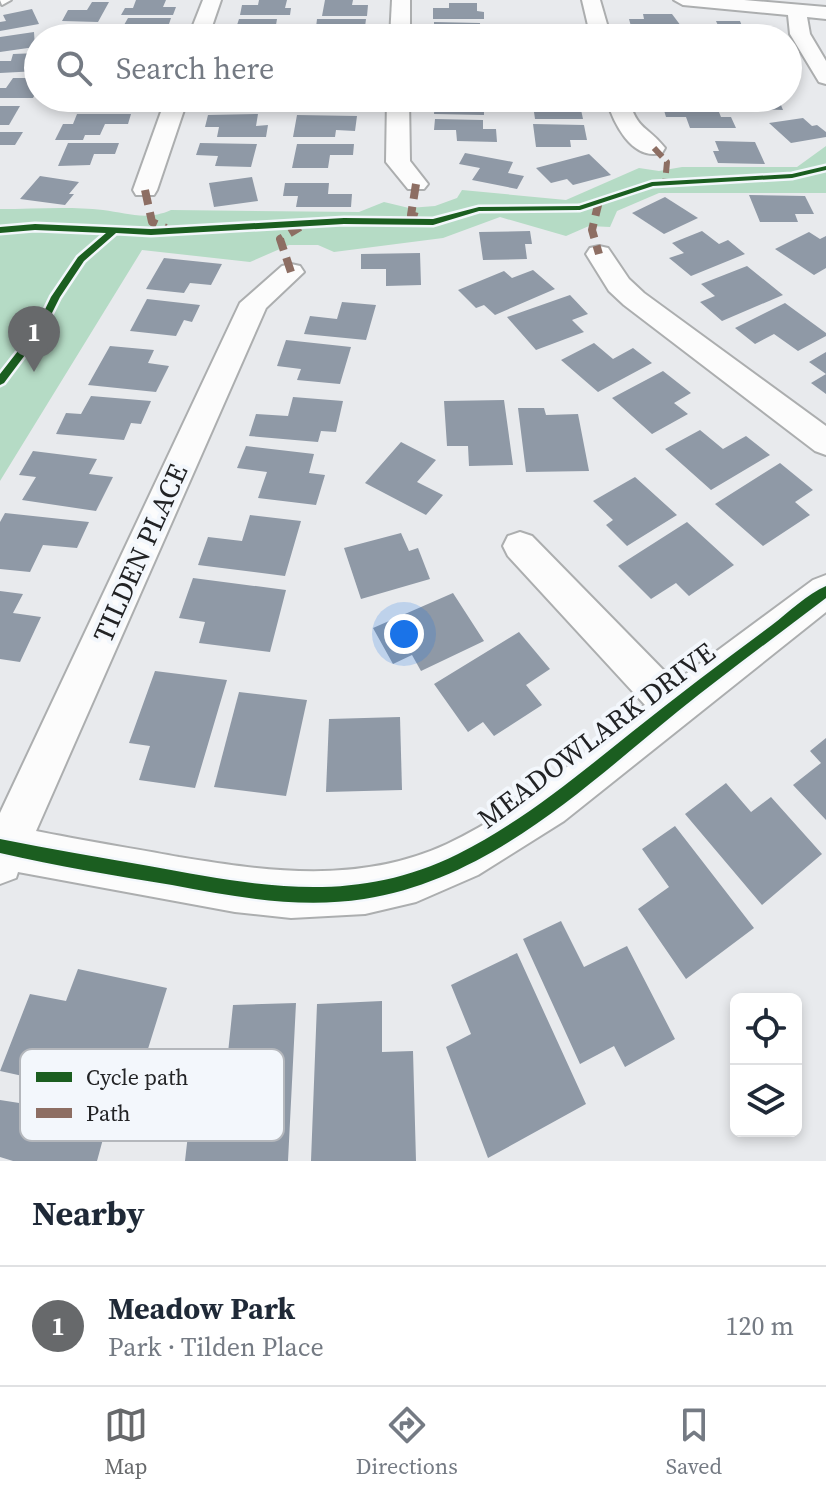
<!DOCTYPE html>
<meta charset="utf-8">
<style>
:root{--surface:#fff;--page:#f6f6f7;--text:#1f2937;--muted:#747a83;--line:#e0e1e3;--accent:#67696b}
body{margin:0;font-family:"Source Serif 4",serif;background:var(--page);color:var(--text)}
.controls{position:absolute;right:24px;bottom:24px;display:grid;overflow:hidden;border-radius:12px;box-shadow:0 4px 12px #0003}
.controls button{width:72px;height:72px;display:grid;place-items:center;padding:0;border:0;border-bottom:2px solid var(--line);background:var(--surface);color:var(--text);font:40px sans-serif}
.you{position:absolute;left:404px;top:634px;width:28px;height:28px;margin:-20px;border:6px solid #fff;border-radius:50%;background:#1a73e8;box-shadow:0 0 0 12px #1a73e833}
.badge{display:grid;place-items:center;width:52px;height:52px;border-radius:50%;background:var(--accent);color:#fff;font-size:26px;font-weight:700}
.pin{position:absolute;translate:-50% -66px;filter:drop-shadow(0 2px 4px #0008)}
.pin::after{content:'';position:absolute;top:42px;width:28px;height:24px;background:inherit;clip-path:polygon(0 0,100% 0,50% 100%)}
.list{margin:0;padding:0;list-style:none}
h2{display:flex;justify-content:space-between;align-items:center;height:104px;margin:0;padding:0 32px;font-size:34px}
h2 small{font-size:26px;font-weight:400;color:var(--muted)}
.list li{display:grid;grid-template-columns:52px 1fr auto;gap:24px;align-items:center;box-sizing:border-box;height:120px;padding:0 32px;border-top:2px solid var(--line)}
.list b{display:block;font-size:30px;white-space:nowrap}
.list p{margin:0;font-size:26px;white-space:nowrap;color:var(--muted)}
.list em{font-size:26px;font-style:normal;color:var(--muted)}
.icon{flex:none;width:44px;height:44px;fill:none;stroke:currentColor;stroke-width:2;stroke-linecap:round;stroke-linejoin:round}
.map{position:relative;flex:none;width:826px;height:1161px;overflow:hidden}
.search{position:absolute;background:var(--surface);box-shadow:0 4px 12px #0003;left:24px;right:24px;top:24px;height:88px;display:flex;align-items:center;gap:20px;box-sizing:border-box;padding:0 28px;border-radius:44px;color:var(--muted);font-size:30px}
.sheet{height:224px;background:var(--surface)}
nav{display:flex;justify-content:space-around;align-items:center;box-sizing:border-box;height:112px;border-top:2px solid var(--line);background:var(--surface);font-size:22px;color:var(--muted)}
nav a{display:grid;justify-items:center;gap:4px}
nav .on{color:var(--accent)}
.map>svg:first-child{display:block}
</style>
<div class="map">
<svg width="826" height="1161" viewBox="0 0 826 1161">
<rect width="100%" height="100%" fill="#e8eaed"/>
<path fill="#b5dbc5" d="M826 146V193H659L617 211 610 227 589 226 566 236 500 217 443 238 334 252 318 245H289L250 262 142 250 0 481V209C34 209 69 206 103 210 127 213 147 221 171 210L359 212 384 202 409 208 435 206 457 198 462 190 566 200 639 168 659 171 682 167H797Z"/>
<g fill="#8f99a6">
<polygon points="136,0 166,0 163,7 176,7 173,15 121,15 125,8 133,8"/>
<polygon points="259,0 287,0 285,8 291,8 290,15 240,15 242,5 258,5"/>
<polygon points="325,0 353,0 352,5 368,5 367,16 322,16"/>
<polygon points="92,2 109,2 98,22 62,21 68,10 87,10"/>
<polygon points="449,3 477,3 477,11 484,12 484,19 433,19 433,8 449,8"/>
<polygon points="32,9 39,24 0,31 0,22 6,21 3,15"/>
<polygon points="643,14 672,14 684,30 632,30 629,19 644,19"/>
<polygon points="128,18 171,18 168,27 154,27 151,35 118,35 120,31 112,31 115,25 124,25"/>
<polygon points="239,19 277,19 276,25 284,25 283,31 274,34 240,34 241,28 236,28"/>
<polygon points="317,19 366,19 365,27 346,27 345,35 315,36"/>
<polygon points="716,21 740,21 742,26 761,26 767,37 713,37 710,30 720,30"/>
<polygon points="434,22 480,23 481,38 450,38 450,30 434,30"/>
<polygon points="518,27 564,27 567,38 521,38"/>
<polygon points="34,32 35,47 0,52 0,37"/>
<polygon points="634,33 683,34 685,38 635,38"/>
<polygon points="38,53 38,71 0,73 0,61 11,61 13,54"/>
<polygon points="13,78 38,78 38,89 33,98 0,98 0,88 6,88"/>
<polygon points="88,98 138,98 134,109 83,109"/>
<polygon points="217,98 258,98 255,110 214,110"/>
<polygon points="303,98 358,100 357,111 298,111"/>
<polygon points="451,98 484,98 484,115 434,114 435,100"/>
<polygon points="532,98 561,98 562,105 580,105 583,119 535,119"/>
<polygon points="746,98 778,98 783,110 751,109"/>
<polygon points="0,106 20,106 9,125 0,125"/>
<polygon points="663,107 717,107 721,117 731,117 736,128 690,128 686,117 666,117"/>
<polygon points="77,114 131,114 128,124 105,124 100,135 85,135 83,140 55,140 63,124 73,124"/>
<polygon points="258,114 256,126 268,125 266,137 217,137 219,127 205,127 208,115"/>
<polygon points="297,115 357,116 355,131 336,130 335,137 293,137"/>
<polygon points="803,118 812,126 817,125 826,132 826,137 791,143 769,123"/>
<polygon points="435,119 483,120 483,129 496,129 497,142 457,141 456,130 434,130"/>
<polygon points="533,124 584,125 587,140 570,140 571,147 536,147"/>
<polygon points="0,132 23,132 15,145 0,145"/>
<polygon points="715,141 755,142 765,164 718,163 713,151 719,151"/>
<polygon points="68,143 119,143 115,154 94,154 90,165 58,166"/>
<polygon points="200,143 257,144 251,167 215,166 218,156 196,155"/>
<polygon points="297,144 354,144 353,155 330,155 328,168 292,168"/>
<polygon points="465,153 513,162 508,173 524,176 517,189 472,180 480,168 459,164"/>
<polygon points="589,154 611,175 573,185 567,179 551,183 536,168"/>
<polygon points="40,176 79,182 69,194 74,194 65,205 20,199"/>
<polygon points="252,177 258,201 214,207 209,183"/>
<polygon points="285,183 329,183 328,194 352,194 351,207 296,207 298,196 283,196"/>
<polygon points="749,195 805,196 814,214 795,214 798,222 760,222"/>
<polygon points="665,197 698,218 664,234 632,213"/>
<polygon points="530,231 532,244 525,244 527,259 483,260 479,232"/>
<polygon points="702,231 719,244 728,240 745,254 691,276 669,258 684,253 672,243"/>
<polygon points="809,232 820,239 826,236 826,268 814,275 775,249"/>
<polygon points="420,253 421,285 386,286 386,269 361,269 361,254"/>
<polygon points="164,258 222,264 211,285 190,283 184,293 146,289"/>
<polygon points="747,266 783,295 722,321 700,302 715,296 701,284"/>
<polygon points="533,270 555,289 495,315 484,305 476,308 458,290 504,271 512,278"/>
<polygon points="570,295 588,314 572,320 584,332 536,350 507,317"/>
<polygon points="147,299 200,305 192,322 184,320 176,336 130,331"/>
<polygon points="342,302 376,305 366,340 304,334 310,316 337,319"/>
<polygon points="785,303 826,333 826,336 798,351 774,334 755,344 735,328"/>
<polygon points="286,340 351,347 340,384 297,380 301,369 277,366"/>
<polygon points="594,343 613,359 633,348 652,363 598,392 561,360"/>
<polygon points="110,346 154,350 148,363 169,366 156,392 88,385"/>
<polygon points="826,352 826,394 811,383 826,374 809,362"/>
<polygon points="663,371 691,393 674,403 688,414 652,434 612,398"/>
<polygon points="91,396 151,401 141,424 131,423 124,440 56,434 66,413 81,414"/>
<polygon points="293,397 343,401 336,432 321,431 318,442 249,436 256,414 288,416"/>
<polygon points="504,400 513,465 469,466 468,446 447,446 444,401"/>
<polygon points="518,408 544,408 546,415 578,414 589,471 526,472"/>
<polygon points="700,430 723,449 746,436 770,455 711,490 665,449"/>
<polygon points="401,442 436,460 417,482 443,495 426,515 365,483"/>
<polygon points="246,446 314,454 309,473 325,475 316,505 258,498 267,472 237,468"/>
<polygon points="33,451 97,459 89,474 113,477 96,511 22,500 36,477 19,475"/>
<polygon points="780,463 813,490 795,502 810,515 763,546 715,504"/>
<polygon points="635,477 677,515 627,546 606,525 613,520 593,501"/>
<polygon points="5,513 89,522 77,548 43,545 30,572 0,569 0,522"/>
<polygon points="250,515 301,521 285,576 198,565 208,537 242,541"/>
<polygon points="687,522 734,565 689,596 676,583 651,599 618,566"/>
<polygon points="401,533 409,551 418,548 430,579 361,599 344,548"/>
<polygon points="193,578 286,590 270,652 199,643 205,622 179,618"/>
<polygon points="0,591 23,594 13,613 41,617 20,662 0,659"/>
<polygon points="453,593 484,641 421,671 412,655 393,664 373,628"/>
<polygon points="519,632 550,669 526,685 542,705 494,736 483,722 468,732 434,684"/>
<polygon points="155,671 227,680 195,788 139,780 150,746 129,743"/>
<polygon points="239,692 307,700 286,796 214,787"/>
<polygon points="400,717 402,790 326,792 329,719"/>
<polygon points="826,738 826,820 793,785 821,763 810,751"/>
<polygon points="726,783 751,812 771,797 822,854 762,905 685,814"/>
<polygon points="675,826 754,928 686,979 638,909 669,887 642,849"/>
<polygon points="561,921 584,967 627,946 675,1039 625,1067 614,1046 580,1064 523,939"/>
<polygon points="517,953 586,1104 488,1158 446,1047 471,1034 451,985"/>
<polygon points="78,969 167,988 132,1100 0,1071 30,994 66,1001"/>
<polygon points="382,1001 382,1052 413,1051 416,1161 311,1161 317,1004"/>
<polygon points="296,1003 288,1161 185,1161 197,1054 228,1053 233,1005"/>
<polygon points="0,1100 109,1117 97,1161 13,1161 0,1157"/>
</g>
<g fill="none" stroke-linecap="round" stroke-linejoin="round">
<defs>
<g id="minor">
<polygon points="0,0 11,0 2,5"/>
<polygon points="203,0 221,0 208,38 188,38"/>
<polygon points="392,0 410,0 410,38 390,38"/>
<polygon points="582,0 600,0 611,38 591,38"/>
<polygon points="674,0 744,0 826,7 826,19 807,17 810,34 826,61 826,84 819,82 790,34 788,15 683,5"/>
<polygon points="166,98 188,98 157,190 154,195 136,195 133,190"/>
<polygon points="387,98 409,98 410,161 428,184 424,189 408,189 386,162"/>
<path d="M606 98H628C638 132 647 125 665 148L662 153C631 161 613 122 606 98Z"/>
<polygon points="599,246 608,248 629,279 644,293 826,426 826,455 815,451 624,305 609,291 586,254 590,248"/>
<path d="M291 264 300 266 304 272 266 308 36 831C84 841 132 848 179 857 270 872 360 884 447 844 520 810 582 754 645 705L508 556 503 546 508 536 520 532 532 536 675 682 813 580 826 575V612L564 821 478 875 416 902 365 914 291 918 235 912 18 872 16 878 0 884V813L240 303 282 266Z"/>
</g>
</defs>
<use href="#minor" stroke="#acaeaf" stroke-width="4"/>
<use href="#minor" fill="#fcfcfc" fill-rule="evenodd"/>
<polyline stroke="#8d6e63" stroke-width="6" stroke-dasharray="12 6" stroke-linecap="butt" points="654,148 667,162 665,183"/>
<g stroke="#8d6e63" stroke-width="8" stroke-dasharray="15 8" stroke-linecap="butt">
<polyline points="416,184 411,215 422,218"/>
<polyline points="145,190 152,222 166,228"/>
<polyline points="599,201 592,230 599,254"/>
<polyline points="291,272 280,239 300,227"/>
</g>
<defs>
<g id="cycleway">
<polygon points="826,166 826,170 792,178 653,186 580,210 479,211 433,225 344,224 151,235 116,233 84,261 60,297 43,331 4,383 0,385 0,374 36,328 51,297 78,257 106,233 35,230 0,233 0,227 35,224 151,229 344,218 433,219 479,207 579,206 652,182 792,174"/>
<path d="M826 586V598C776 636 726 673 677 712 584 788 488 880 364 899 299 909 236 897 172 885 115 876 57 866 0 853V839C50 849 99 857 149 866 259 886 353 906 458 854 522 822 577 776 632 732 678 695 725 660 772 625 789 612 807 594 826 586Z"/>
</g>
</defs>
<use href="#cycleway" stroke="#f3f7fc" stroke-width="5"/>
<use href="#cycleway" fill="#1b5e20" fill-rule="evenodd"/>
</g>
<g text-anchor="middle" stroke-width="8" stroke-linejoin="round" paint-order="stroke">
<g font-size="28" fill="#222325" stroke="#f3f7fc">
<text transform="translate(140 553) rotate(-66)" y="10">TILDEN PLACE</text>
<text transform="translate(596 735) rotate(-37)" y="10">MEADOWLARK DRIVE</text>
</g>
</g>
<rect x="20" y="1049" width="264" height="92" rx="12" fill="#f3f7fc" stroke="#b4b7bc" stroke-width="2"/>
<rect x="36" y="1072" width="36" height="10" fill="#1b5e20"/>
<rect x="36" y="1108" width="36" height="10" fill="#8d6e63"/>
<g font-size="22" fill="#222325">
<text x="86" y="1085">Cycle path</text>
<text x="86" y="1121">Path</text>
</g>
</svg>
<div class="controls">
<button><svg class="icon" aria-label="locate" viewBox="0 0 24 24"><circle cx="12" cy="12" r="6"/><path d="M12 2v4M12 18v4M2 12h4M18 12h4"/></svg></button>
<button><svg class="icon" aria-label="layers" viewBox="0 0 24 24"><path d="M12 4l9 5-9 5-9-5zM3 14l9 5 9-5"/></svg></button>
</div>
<div class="you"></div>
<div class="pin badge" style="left:34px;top:372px">1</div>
<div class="search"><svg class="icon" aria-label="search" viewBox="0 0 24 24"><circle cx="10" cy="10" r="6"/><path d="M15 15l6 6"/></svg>Search here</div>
</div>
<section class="sheet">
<h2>Nearby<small></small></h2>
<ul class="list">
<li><span class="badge">1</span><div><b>Meadow Park</b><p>Park · Tilden Place</p></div><em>120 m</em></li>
</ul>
</section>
<nav>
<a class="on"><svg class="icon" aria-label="map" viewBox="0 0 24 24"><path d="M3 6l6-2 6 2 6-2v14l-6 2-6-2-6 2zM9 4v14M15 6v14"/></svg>Map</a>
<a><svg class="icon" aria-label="directions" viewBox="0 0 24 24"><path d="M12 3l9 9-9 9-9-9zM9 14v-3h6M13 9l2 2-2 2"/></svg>Directions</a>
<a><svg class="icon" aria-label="saved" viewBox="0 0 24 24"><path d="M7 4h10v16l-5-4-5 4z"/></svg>Saved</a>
</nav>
